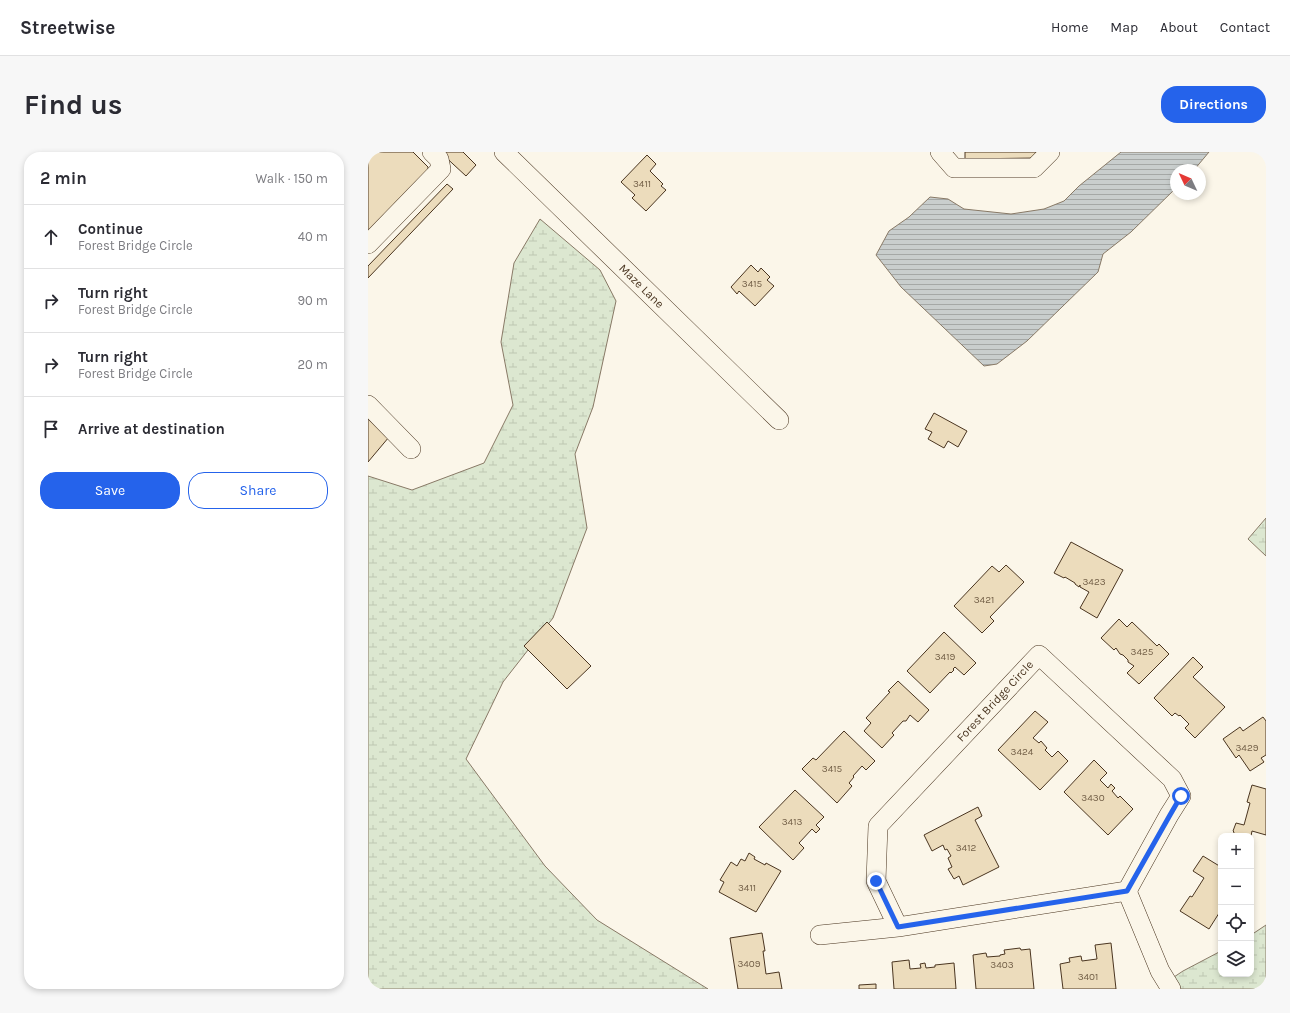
<!DOCTYPE html>
<meta charset="utf-8">
<style>
:root{--surface:#fff;--page:#f7f7f7;--text:#2b2b33;--muted:#7c7c81;--line:#e1e1e2;--accent:#2563eb}
body{margin:0;font-family:Karla,sans-serif;background:var(--page);color:var(--text)}
.controls{position:absolute;right:12px;bottom:12px;display:grid;overflow:hidden;border-radius:8px;box-shadow:0 2px 6px #0003}
.controls button{width:36px;height:36px;display:grid;place-items:center;padding:0;border:0;border-bottom:1px solid var(--line);background:var(--surface);color:var(--text);font:20px sans-serif}
.compass{position:absolute;left:802px;top:12px;width:36px;height:36px;border-radius:50%;background:var(--surface);box-shadow:0 2px 6px #0003;rotate:314deg}
.stop{position:absolute;width:12px;height:12px;margin:-9px;border:3px solid #2563eb;border-radius:50%;background:#fff}
.stop.end{background:#2563eb;border-color:#fff;box-shadow:0 1px 4px #0008}
.list{margin:0;padding:0;list-style:none}
h2{display:flex;justify-content:space-between;align-items:center;height:52px;margin:0;padding:0 16px;font-size:17px}
h2 small{font-size:13px;font-weight:400;color:var(--muted)}
.list li{display:grid;grid-template-columns:26px 1fr auto;gap:12px;align-items:center;box-sizing:border-box;height:64px;padding:0 16px;border-top:1px solid var(--line)}
.list b{display:block;font-size:15px;white-space:nowrap}
.list p{margin:0;font-size:13px;white-space:nowrap;color:var(--muted)}
.list em{font-size:13px;font-style:normal;color:var(--muted)}
.actions{display:flex;gap:8px;padding:12px 16px}
.actions a{flex:1;padding:9px 0;border:1px solid var(--accent);border-radius:16px;text-align:center;font-size:14px;color:var(--accent)}
.actions .main{background:var(--accent);color:#fff}
.icon{flex:none;width:22px;height:22px;fill:none;stroke:currentColor;stroke-width:2;stroke-linecap:round;stroke-linejoin:round}
.map{position:relative;flex:none;width:898px;height:837px;overflow:hidden;border-radius:16px}
header{display:flex;align-items:center;gap:24px;box-sizing:border-box;height:56px;padding:0 20px;background:var(--surface);border-bottom:1px solid var(--line)}
header strong{font-size:19px}
nav{display:flex;gap:22px;margin-inline-start:auto;font-size:14px}
.intro{display:flex;align-items:center;justify-content:space-between;box-sizing:border-box;height:96px;padding:0 24px}
h1{margin:0;font-size:28px}
.button{padding:10px 18px;border-radius:16px;background:var(--accent);color:#fff;font-size:14px;font-weight:700}
main{display:flex;gap:24px;padding:0 24px}
aside{flex:1;background:var(--surface);border-radius:16px;box-shadow:0 2px 6px #0003}
.map>svg:first-child{display:block}
</style>
<header>
<strong>Streetwise</strong>
<nav><a>Home</a><a>Map</a><a>About</a><a>Contact</a></nav>
</header>
<div class="intro"><h1>Find us</h1><a class="button">Directions</a></div>
<main>
<aside>
<h2>2 min<small>Walk · 150 m</small></h2>
<ul class="list">
<li><svg class="icon" aria-label="ahead" viewBox="0 0 24 24"><path d="M12 20V5M6 11l6-6 6 6"/></svg><div><b>Continue</b><p>Forest Bridge Circle</p></div><em>40 m</em></li>
<li><svg class="icon" aria-label="right" viewBox="0 0 24 24"><path d="M7 20v-9h11M14 6l5 5-5 5"/></svg><div><b>Turn right</b><p>Forest Bridge Circle</p></div><em>90 m</em></li>
<li><svg class="icon" aria-label="right" viewBox="0 0 24 24"><path d="M7 20v-9h11M14 6l5 5-5 5"/></svg><div><b>Turn right</b><p>Forest Bridge Circle</p></div><em>20 m</em></li>
<li><svg class="icon" aria-label="arrive" viewBox="0 0 24 24"><path d="M6 21V4h12l-3 4 3 4H6"/></svg><div><b>Arrive at destination</b></div></li>
</ul>
<div class="actions"><a class="main">Save</a><a>Share</a></div>
</aside>
<div class="map">
<svg width="898" height="837" viewBox="0 0 898 837">
<defs>
<pattern id="wetland-marsh" width="20" height="14" patternUnits="userSpaceOnUse"><rect width="20" height="14" fill="#dce7d0"/><path d="M1 5h8M5 5V1M11 12h8M15 12V8" fill="none" stroke="#bec7b2"/></pattern>
<pattern id="water-rules" width="6" height="5" patternUnits="userSpaceOnUse"><rect width="6" height="5" fill="#c9cecd"/><path d="M0 2.5h6" fill="none" stroke="#a5a8a6"/></pattern>
</defs>
<rect width="100%" height="100%" fill="#fbf6e9"/>
<g fill="url(#wetland-marsh)" stroke="#887966">
<polygon points="172,67 232,118 248,149 225,255 207,302 219,376 185,466 135,530 98,607 177,714 229,768 340,837 0,837 0,324 44,338 116,311 145,253 133,190 146,111"/>
<polygon points="898,366 898,404 880,387"/>
<polygon points="898,773 898,837 813,837 806,825 815,819 853,799 853,822 883,822 883,783"/>
</g>
<polygon fill="url(#water-rules)" stroke="#887966" points="753,0 841,0 826,18 808,18 808,36 763,80 735,102 730,120 659,189 629,212 616,214 533,135 508,103 521,79 541,65 562,45 580,47 596,57 643,62 676,57 696,49 711,34"/>
<g fill="#ecdcbc" stroke="#4a3520">
<polygon points="0,0 45,0 60,15 60,25 0,87"/>
<polygon points="72,0 95,0 108,13 98,24"/>
<polygon points="597,0 668,0 668,6 597,7"/>
<polygon points="279,3 288,12 282,19 295,32 293,34 298,38 278,59 264,46 267,43 253,30"/>
<polygon points="79,32 85,37 0,126 0,114"/>
<polygon points="383,113 390,120 393,116 402,125 399,128 406,134 387,154 371,139 369,142 363,135"/>
<polygon points="566,261 599,279 590,295 580,289 576,296 560,287 564,280 557,277"/>
<polygon points="0,267 21,285 0,310"/>
<polygon points="703,390 755,418 729,466 712,456 721,440 712,435 712,433 711,435 707,432 707,431 697,425 696,426 686,421"/>
<polygon points="638,413 656,430 622,465 626,469 614,481 586,454 624,414 631,420"/>
<polygon points="751,467 759,475 764,470 789,494 791,492 801,502 771,532 759,521 766,514 760,510 760,508 755,503 752,502 748,496 746,498 733,486"/>
<polygon points="179,470 223,514 199,537 156,494"/>
<polygon points="576,480 608,511 596,523 587,515 585,517 586,518 583,521 582,520 562,541 539,519"/>
<polygon points="825,505 835,515 825,525 857,555 827,586 817,576 821,572 812,563 811,564 807,561 804,564 786,546"/>
<polygon points="530,529 561,558 550,570 542,563 538,569 535,569 524,581 526,583 514,596 496,579 503,571 498,566 522,540 520,539"/>
<polygon points="667,559 680,570 665,586 671,591 673,589 679,596 677,598 684,605 690,599 700,609 672,638 630,598"/>
<polygon points="895,565 898,569 898,603 893,606 896,610 882,619 871,603 868,606 855,587 872,575 875,579"/>
<polygon points="476,579 507,609 498,618 494,614 485,624 486,625 481,631 484,634 469,651 434,617 445,606 448,608"/>
<polygon points="726,608 739,621 732,628 740,636 743,632 747,636 744,639 750,646 752,644 765,657 740,683 696,640"/>
<polygon points="884,633 898,637 898,683 884,679 883,684 865,684 866,680 865,679 868,671 876,673 882,651 879,650"/>
<polygon points="427,638 456,665 448,673 452,677 448,681 444,677 431,691 436,696 425,708 391,675"/>
<polygon points="610,655 614,664 607,668 631,715 595,733 591,724 586,727 580,717 584,715 580,706 583,704 579,697 577,698 575,693 564,699 556,683"/>
<polygon points="381,701 387,705 386,707 397,713 398,711 413,719 388,760 351,740 356,730 352,728 363,710 369,714 373,707 377,709"/>
<polygon points="835,704 853,715 853,758 841,777 812,759 822,744 824,745 836,726 825,719"/>
<polygon points="394,781 397,799 395,799 398,822 411,820 414,837 370,837 362,786"/>
<polygon points="743,791 748,837 695,837 692,812 702,810 701,806 713,804 714,809 729,807 727,793"/>
<polygon points="652,796 653,798 662,797 666,837 608,837 605,803 618,801 619,805 632,804 632,803 637,802 636,798"/>
<polygon points="541,808 542,817 553,816 552,812 557,811 558,816 567,815 567,813 586,811 588,837 526,837 524,810"/>
<polygon points="508,832 508,837 491,837 491,833"/>
</g>
<g fill="none" stroke-linecap="round" stroke-linejoin="round">
<defs>
<g id="minor">
<path id="s1" d="M136 0 411 268"/>
<polyline points="572,0 586,16 666,16 682,0"/>
<polyline points="0,92 73,17 71,7 64,0"/>
<polyline points="0,253 43,297"/>
<polyline points="759,739 792,819 803,837"/>
<polyline points="452,783 530,775 759,739 801,663 813,644 804,627 671,503 510,674 508,729 530,775"/>
</g>
</defs>
<use href="#minor" stroke="#4a3520" stroke-width="20"/>
<use href="#minor" stroke="#fbf6e9" stroke-width="19"/>
</g>
<g fill="none" stroke-linecap="round" stroke-linejoin="round">
<polyline stroke="#2563eb" stroke-width="5" points="508,729 530,775 759,739 802,663 813,644"/>
</g>
<g text-anchor="middle" stroke-width="3" stroke-linejoin="round" paint-order="stroke">
<g font-size="10" fill="#725f47">
<text x="274" y="35">3411</text>
<text x="384" y="135">3415</text>
<text x="726" y="433">3423</text>
<text x="616" y="451">3421</text>
<text x="774" y="503">3425</text>
<text x="577" y="508">3419</text>
<text x="879" y="599">3429</text>
<text x="654" y="603">3424</text>
<text x="464" y="620">3415</text>
<text x="725" y="649">3430</text>
<text x="424" y="673">3413</text>
<text x="598" y="699">3412</text>
<text x="379" y="739">3411</text>
<text x="381" y="815">3409</text>
<text x="634" y="816">3403</text>
<text x="720" y="828">3401</text>
</g>
<g font-size="12" fill="#4a3520" stroke="#fbf6e9">
<text dy="4" stroke="none"><textPath href="#s1" startOffset="192">Maze Lane</textPath></text>
<text transform="translate(627 549) rotate(-47)" y="4">Forest Bridge Circle</text>
</g>
</g>
</svg>
<div class="controls">
<button>+</button>
<button>−</button>
<button><svg class="icon" aria-label="locate" viewBox="0 0 24 24"><circle cx="12" cy="12" r="6"/><path d="M12 2v4M12 18v4M2 12h4M18 12h4"/></svg></button>
<button><svg class="icon" aria-label="layers" viewBox="0 0 24 24"><path d="M12 4l9 5-9 5-9-5zM3 14l9 5 9-5"/></svg></button>
</div>
<svg class="compass" viewBox="-18 -18 36 36"><path d="M0-13l5 13h-10z" fill="#e53935"/><path d="M0 13l5-13h-10z" fill="#7c7c81"/></svg>
<div class="stop" style="left:813px;top:644px"></div>
<div class="stop end" style="left:508px;top:729px"></div>
</div>
</main>
